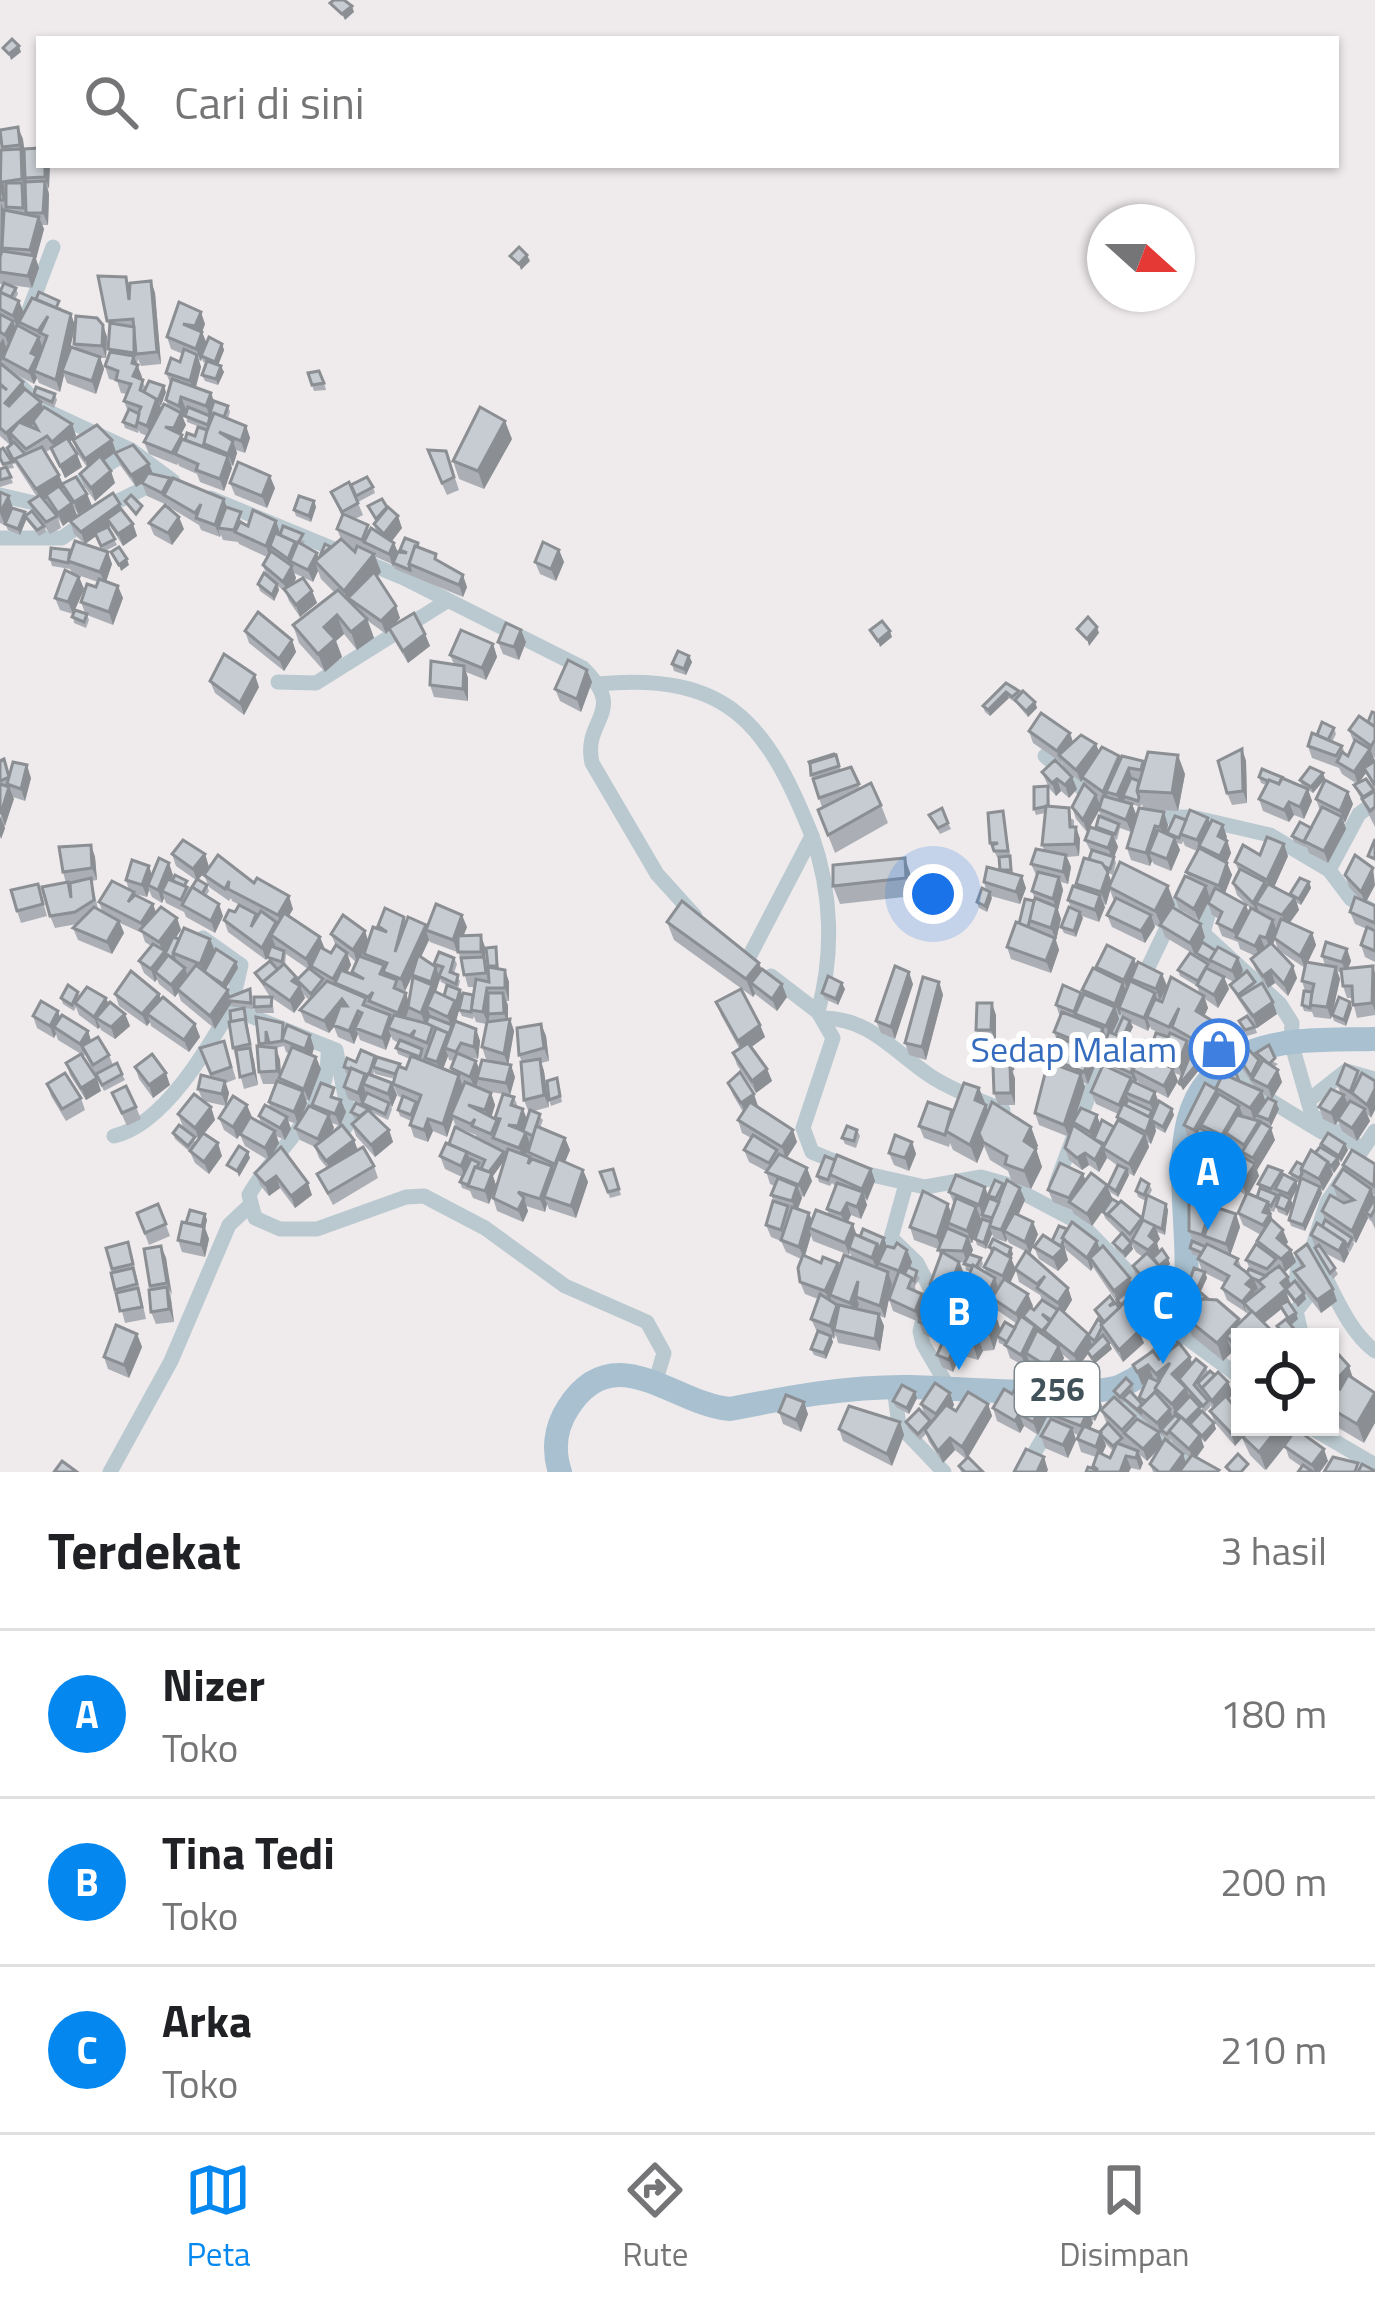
<!DOCTYPE html>
<html lang="id">
<style>
:root{--surface:#fff;--page:#f6f6f6;--text:#202124;--muted:#757577;--line:#e0e0e0;--accent:#0488f0}
body{margin:0;font-family:"Titillium Web",sans-serif;background:var(--page);color:var(--text)}
.controls{position:absolute;right:36px;bottom:36px;display:grid;overflow:hidden;border-radius:0px;box-shadow:0 3px 9px #0004}
.controls button{width:108px;height:108px;display:grid;place-items:center;padding:0;border:0;border-bottom:3px solid var(--line);background:var(--surface);color:var(--text);font:60px sans-serif}
.compass{position:absolute;left:1087px;top:204px;width:108px;height:108px;border-radius:50%;background:var(--surface);box-shadow:0 3px 9px #0004;rotate:111deg}
.you{position:absolute;left:933px;top:894px;width:42px;height:42px;margin:-30px;border:9px solid #fff;border-radius:50%;background:#1a73e8;box-shadow:0 0 0 18px #1a73e833}
.badge{display:grid;place-items:center;width:78px;height:78px;border-radius:50%;background:var(--accent);color:#fff;font-size:39px;font-weight:700}
.pin{position:absolute;translate:-50% -99px;filter:drop-shadow(0 3px 6px #0008)}
.pin::after{content:'';position:absolute;top:63px;width:42px;height:36px;background:inherit;clip-path:polygon(0 0,100% 0,50% 100%)}
.list{margin:0;padding:0;list-style:none}
h2{display:flex;justify-content:space-between;align-items:center;height:156px;margin:0;padding:0 48px;font-size:51px}
h2 small{font-size:39px;font-weight:400;color:var(--muted)}
.list li{display:grid;grid-template-columns:78px 1fr auto;gap:36px;align-items:center;box-sizing:border-box;height:168px;padding:0 48px;border-top:3px solid var(--line)}
.list b{display:block;font-size:45px;white-space:nowrap}
.list p{margin:0;font-size:39px;white-space:nowrap;color:var(--muted)}
.list em{font-size:39px;font-style:normal;color:var(--muted)}
.icon{flex:none;width:66px;height:66px;fill:none;stroke:currentColor;stroke-width:2;stroke-linecap:round;stroke-linejoin:round}
.map{position:relative;flex:none;width:1375px;height:1472px;overflow:hidden}
.search{position:absolute;background:var(--surface);box-shadow:0 3px 9px #0004;left:36px;right:36px;top:36px;height:132px;display:flex;align-items:center;gap:30px;box-sizing:border-box;padding:0 42px;border-radius:0px;color:var(--muted);font-size:45px}
.sheet{height:660px;background:var(--surface)}
nav{display:flex;justify-content:space-around;align-items:center;box-sizing:border-box;height:168px;border-top:3px solid var(--line);background:var(--surface);font-size:33px;color:var(--muted)}
nav a{display:grid;justify-items:center;gap:6px}
nav .on{color:var(--accent)}
.map>svg:first-child{display:block}
</style>
<div class="map">
<svg width="1375" height="1472" viewBox="0 0 1375 1472">
<rect width="100%" height="100%" fill="#efebec"/>
<g fill="none" stroke-linecap="round" stroke-linejoin="round">
<g stroke="#bac9d0" stroke-width="15">
<polyline points="28,313 53,247"/>
<polyline points="11,377 45,410 131,450"/>
<polyline points="0,495 43,505 131,450 173,481"/>
<path d="M210 498 404 578 583 668C629 713 582 718 592 763L657 874 695 916"/>
<polyline points="0,538 62,538 104,508 159,481"/>
<polyline points="278,682 316,683 447,601"/>
<path d="M598 684C729 672 767 724 812 836L748 959"/>
<polyline points="1045,756 1100,804 1120,809"/>
<polyline points="1149,817 1192,817 1270,835 1329,870 1351,899 1375,912"/>
<path d="M812 836C832 892 834 954 818 1012"/>
<polyline points="1329,870 1359,814 1375,802"/>
<polyline points="1190,886 1213,898 1203,933 1280,1004 1292,1023 1291,1042 1312,1115 1362,1149"/>
<polyline points="203,938 241,965 231,1008"/>
<polyline points="771,976 818,1012 833,1038 803,1128 812,1152 863,1173 925,1187 981,1177 1006,1184 1080,1223 1180,1325"/>
<path d="M823 1018C870 1018 895 1053 932 1077 954 1091 979 1100 1003 1110"/>
<polyline points="328,1047 336,1050 350,1121 339,1136"/>
<polyline points="1232,1063 1253,1090 1322,1132"/>
<polyline points="1308,1101 1346,1071 1375,1079"/>
<path d="M114 1136C163 1125 207 1050 231 1008L328 1047C332 1112 277 1145 249 1195L255 1218 280 1229H317L406 1197 424 1196 485 1228 565 1286 647 1322 664 1353 656 1380"/>
<polyline points="906,1184 891,1238 917,1263 931,1290 920,1331 923,1344 950,1390"/>
<polyline points="1056,1184 1096,1076 1186,888"/>
<path d="M1311 1251C1331 1283 1345 1329 1375 1351"/>
<polyline points="1176,1330 1240,1377"/>
<polyline points="1302,1337 1296,1311 1307,1297 1296,1282 1298,1265 1313,1246 1327,1202 1375,1131"/>
<polyline points="894,1388 899,1425 944,1472"/>
<polyline points="1122,1406 1194,1463"/>
<polyline points="1310,1427 1375,1465"/>
<polyline points="110,1472 171,1361 229,1225 248,1207"/>
<polyline points="1023,1472 1052,1423"/>
</g>
<path stroke="#a8c0cf" stroke-width="24" d="M560 1472C553 1451 555 1428 568 1408 614 1335 675 1405 730 1409 791 1397 848 1386 911 1387 952 1388 1089 1399 1121 1386 1264 1323 1106 1111 1248 1053 1287 1037 1334 1040 1375 1039"/>
</g>
<g fill="#abafb5" fill-rule="evenodd">
<polygon points="18,127 24,149 39,165 50,165 48,189 49,194 48,225 42,225 44,229 36,259 39,268 32,288 10,285 16,288 18,294 15,299 23,314 61,307 60,310 71,314 75,326 69,352 76,348 74,344 103,325 107,337 106,358 100,358 104,369 96,394 67,383 64,375 60,392 39,383 37,378 34,384 8,370 35,397 34,394 55,394 57,400 54,408 41,402 43,409 72,424 76,436 70,442 82,467 65,478 51,449 46,452 59,475 64,487 61,489 67,497 62,484 87,494 92,506 78,514 73,506 77,515 63,526 58,518 61,528 50,534 45,527 46,532 39,536 26,519 20,535 8,530 5,524 7,521 5,525 0,523 0,492 13,508 25,512 26,515 33,513 29,502 37,497 9,454 7,448 10,445 0,436 0,289 3,284 0,284 0,155 3,150 2,147"/>
<path d="M126 277 130 287 151 281 155 293 161 364 141 366 138 359 137 365 142 377 141 380 146 388 166 392 160 406 161 409 168 406 166 400 171 385 166 373 180 362 183 354 171 349 167 337 179 302 205 324 202 332 206 343 222 344 224 350 218 365 224 372 218 385 205 381 202 375 206 363 203 362 202 358 201 361 199 360 201 367 196 388 211 393 214 401 228 406 230 412 228 418 246 426 250 438 245 453 236 450 237 453 233 466 231 465 232 468 224 491 200 482 197 474 179 466 178 463 177 465 149 454 144 442 147 436 140 433 139 430 138 433 125 428 123 422 128 412 124 401 127 394 121 393 117 381 109 379 105 366 109 353 110 327 107 321ZM186 409 187 422 208 430 183 439 181 434 186 425 183 418Z"/>
<polygon points="324,383 326,390 314,391 312,385"/>
<polygon points="512,439 484,489 459,479 453,461"/>
<polygon points="73,440 112,440 116,452 104,461 115,483 95,501 84,486 80,474 87,467 77,453"/>
<polygon points="446,451 459,490 447,495 432,462"/>
<polygon points="115,453 153,474 227,508 248,526 276,521 280,533 305,541 303,545 319,557 341,539 337,529 342,517 331,492 358,503 363,515 355,519 370,530 376,532 374,524 376,521 368,506 402,528 392,541 398,552 418,543 420,548 439,562 467,587 463,597 395,569 394,565 376,557 381,572 377,577 400,618 393,625 425,634 430,646 408,663 394,640 390,629 386,634 368,621 374,638 357,650 344,634 336,641 342,657 325,672 299,643 293,625 335,593 321,579 318,571 313,582 294,573 296,578 294,583 312,591 317,603 300,617 289,601 286,593 278,586 279,590 274,601 260,591 258,584 266,574 263,565 267,557 239,544 238,542 223,540 221,535 220,537 201,530 199,525 169,507 167,504 167,505 147,496 142,483 136,487 120,465"/>
<polygon points="0,460 12,462 14,468 7,469 13,483 0,487 0,469 4,468"/>
<polygon points="230,483 275,488 267,508 235,495"/>
<polygon points="351,485 373,487 375,493 358,502"/>
<polygon points="314,501 316,507 311,522 296,516 294,510"/>
<polygon points="122,510 133,524 137,536 123,546 110,526 108,527 117,545 105,551 112,564 106,581 123,598 113,625 87,615 89,620 86,628 74,623 73,614 60,610 55,598 79,577 84,589 75,610 85,613 81,602 98,582 72,573 70,569 52,566 50,559 70,550 102,550 96,536 85,544 74,534 70,521"/>
<polygon points="149,523 184,529 172,545 154,535"/>
<polygon points="559,550 564,562 556,581 540,574 535,562"/>
<polygon points="245,631 292,640 296,652 284,671 249,643"/>
<polygon points="498,642 526,642 519,660 503,654"/>
<polygon points="493,644 497,657 486,680 466,672 468,678 468,701 434,697 430,685 454,664 450,655"/>
<polygon points="689,656 692,662 686,675 674,671 672,664"/>
<polygon points="587,670 592,682 581,712 560,701 555,689"/>
<polygon points="210,681 259,687 244,715 215,693"/>
<polygon points="1006,683 1020,694 1035,702 1037,708 1028,717 1016,703 1009,698 990,716 985,712 983,706"/>
<polygon points="1375,713 1375,758 1373,756 1375,761 1375,790 1366,773 1359,782 1375,791 1375,827 1354,785 1357,784 1342,774 1339,768 1312,758 1308,746 1317,735 1334,728 1336,734 1332,742 1342,746 1345,753 1348,756 1354,743 1349,730 1368,722"/>
<path d="M1029 731 1070 733 1073 742 1096 744 1099 752 1120 759 1185 774 1178 811 1146 809 1168 825 1166 834 1186 820 1223 825 1231 853 1227 863 1232 875 1225 893 1246 905 1249 913 1251 909 1237 895 1233 883 1239 872 1235 862 1260 855 1288 856 1274 887 1291 896 1309 882 1311 888 1301 905 1297 903 1299 910 1290 923 1312 933 1316 945 1308 962 1325 965 1322 956 1347 949 1351 961 1348 968 1375 973V1015L1357 1018 1352 998H1347L1343 986 1341 973 1337 971 1340 979 1331 1019 1314 1017 1312 1012 1304 1011 1302 1005 1305 991 1302 981 1305 968 1278 950 1275 940 1273 945 1297 978 1288 996 1275 983 1268 988 1256 971 1251 959 1255 956 1240 949 1238 942 1222 936 1217 923 1219 919 1212 915 1208 903 1199 921 1179 909 1175 897 1188 877 1186 872 1197 851 1185 846 1183 841 1182 844 1177 843 1180 850 1171 871 1154 864 1152 861 1150 866 1131 860 1127 848 1131 832 1120 828 1117 840 1115 839 1118 847 1114 857 1116 863 1113 875 1108 873 1111 882 1175 905 1173 907 1205 937 1202 942 1243 970 1240 977 1257 987 1277 1014 1257 1028 1233 991 1230 985 1234 982 1224 977 1229 989 1218 1008 1205 999 1208 1008 1204 1016 1211 1020 1215 1032 1205 1054 1207 1060 1183 1090 1180 1084 1182 1076 1175 1073 1178 1081 1168 1098 1138 1082 1137 1080 1136 1083 1155 1092 1159 1102 1174 1115 1165 1133 1154 1127 1156 1131 1151 1144 1148 1142 1149 1147 1134 1176 1128 1173 1129 1175 1118 1197 1110 1192 1108 1186 1118 1166 1107 1158 1099 1172 1089 1165 1082 1170 1069 1160 1065 1148 1075 1126 1073 1122 1114 1127 1118 1121V1114L1096 1104 1091 1092 1101 1068 1098 1060 1095 1059 1096 1064 1088 1084 1083 1082 1085 1087 1069 1137 1039 1125 1035 1113 1052 1064 1051 1059 1057 1041 1054 1032 1060 1017 1056 1005 1081 993 1082 997V990L1098 971 1096 967 1137 965 1162 974 1167 986 1160 1001 1200 994 1197 986 1180 976 1178 970 1198 958 1196 953 1195 955 1165 937 1162 929 1155 925 1145 943 1112 927 1107 915 1114 901 1110 890 1106 905 1103 904 1105 907 1099 922 1082 916 1076 937 1064 933 1061 927 1071 908 1068 900 1077 887 1076 884 1091 852 1085 840 1096 829 1101 817 1099 811 1087 832 1076 819 1072 807 1086 786 1083 779 1081 782 1064 768 1062 763 1033 743ZM1132 804 1140 807 1142 804 1143 809 1137 816ZM1121 1013 1123 1017 1115 1035 1113 1033 1119 1019 1118 1015ZM1131 1023 1148 1031 1150 1026 1151 1029 1169 1037 1149 1054 1139 1059 1137 1053 1131 1051 1126 1040 1133 1027Z"/>
<polygon points="1242,749 1246,761 1247,803 1232,805 1227,793"/>
<polygon points="834,754 841,770 851,767 860,788 881,805 888,823 835,853 818,810 822,807 811,775"/>
<polygon points="0,761 9,776 31,778 25,801 13,797 5,826 4,825 5,828 1,839"/>
<polygon points="1042,772 1077,789 1069,798 1061,791 1056,796 1048,787 1050,807 1074,820 1074,827 1076,827 1080,839 1079,856 1067,857 1071,867 1068,884 1061,882 1063,890 1058,910 1061,919 1056,940 1059,950 1051,973 1011,959 1007,947 1035,899 1032,891 1037,877 1031,864 1044,850 1042,845 1045,813 1036,815 1034,809 1048,786"/>
<polygon points="1323,773 1325,779 1313,793 1308,790 1312,801 1304,819 1294,815 1289,822 1263,811 1259,799 1266,785 1261,783 1259,777 1302,786 1300,780"/>
<polygon points="1348,792 1353,804 1344,822 1346,829 1328,863 1309,853 1307,848 1294,842 1292,836 1311,828 1320,811 1316,799"/>
<polygon points="1003,811 1013,873 1026,888 1020,904 991,896 987,912 979,908 977,902 986,890 984,882 1000,870 999,857 997,857 990,843"/>
<polygon points="929,815 948,823 951,829 940,834"/>
<polygon points="91,845 95,857 97,880 92,881 98,909 102,911 99,902 129,890 126,880 149,866 152,875 173,875 171,880 190,887 189,892 196,880 176,866 172,854 205,854 209,867 198,880 207,885 209,891 206,896 223,916 215,933 186,917 184,912 166,903 164,898 162,903 152,897 149,890 147,897 135,894 153,904 156,913 177,918 181,930 176,938 179,939 210,939 215,951 236,962 238,968 226,988 230,997 250,989 253,1009 229,1006 215,1029 181,1001 178,993 175,997 159,984 157,979 155,982 144,973 139,961 151,946 145,942 142,933 120,923 124,933 112,954 78,940 73,928 77,924 55,928 50,916 66,883 63,872"/>
<polygon points="905,858 911,876 913,896 840,904 833,886"/>
<path d="M204 875 254 883 293 909 289 916 324 950 331 953 336 946 331 934 368 941 379 929 378 926 404 917 406 922 467 927 463 936 485 947V961L488 970 496 947 499 969 505 970 509 982V1001H506L508 1019H510L514 1031 508 1065 515 1077 510 1095 504 1094 514 1097 518 1107 527 1119 529 1113 524 1100 522 1062 519 1055 541 1024 546 1036 549 1061 541 1063 544 1071 549 1107 534 1111 543 1120 540 1128 565 1138 570 1150 565 1162 583 1170 588 1182 576 1218 549 1209 547 1204 545 1212 526 1206 528 1211 523 1222 497 1211 493 1198 505 1159 493 1176 496 1185 489 1204 473 1198 470 1191 462 1188 460 1182 462 1177 445 1169 440 1156 449 1144 477 1138 476 1135 456 1127 453 1119 447 1137 433 1131 428 1142 414 1137 410 1125 411 1121 400 1116 398 1110 402 1098 398 1096 393 1084 395 1079 375 1074 374 1071 373 1076 392 1083 397 1095 392 1107 391 1106 392 1109 388 1120 371 1112 389 1130 393 1142 375 1157 356 1136 352 1124 357 1119 354 1118 351 1112 363 1107 362 1104 348 1099 344 1087 349 1074 346 1073 344 1067 356 1062 376 1059 406 1069 410 1059 398 1054 396 1048 399 1043 393 1040 391 1036 386 1050 360 1040 358 1034 354 1044 338 1037 334 1027 329 1033 305 1022 300 1010 309 1000 303 994 305 998 294 1013 272 998 274 1013H256L254 1007 270 997 255 973 269 962 268 957 266 960 228 932 224 920 235 912 256 914 257 917 259 915 232 901 231 898 229 901 209 887ZM429 940 430 942 457 952 458 950 468 987H475L474 995H462L458 989 460 981 454 973 457 964 454 958 434 964 436 967 421 957ZM286 954 308 969 297 980 285 965ZM348 955 356 962 352 972 353 975 347 973 351 965ZM412 977 413 979 409 1002 401 990 405 991ZM440 979 441 982 451 987 444 996 436 992ZM461 1001 459 1010 462 1016 473 1019 474 1016 476 1022 486 1024 482 1047 486 1059 499 1063 479 1070 476 1061 464 1056 478 1059 480 1041 476 1029 456 1021ZM448 1056 449 1060 454 1061 451 1068 452 1073 443 1069ZM485 1091 503 1094 496 1120 491 1117 495 1105 491 1093Z"/>
<polygon points="1345,875 1375,885 1366,902 1375,906 1375,962 1365,957 1361,945 1367,929 1355,924 1350,912 1361,900 1349,887"/>
<polygon points="38,884 47,916 21,923 17,911"/>
<polygon points="667,922 759,963 762,970 787,997 777,1011 755,994 753,997 674,940"/>
<polygon points="939,982 943,995 926,1060 909,1055 905,1043"/>
<polygon points="913,984 895,1039 881,1033 876,1021"/>
<polygon points="845,989 838,1005 825,999 822,993"/>
<polygon points="78,992 79,997 106,998 109,1004 125,1014 130,1026 115,1039 101,1030 100,1027 98,1029 79,1015 76,1007 74,1011 63,1004 61,998"/>
<polygon points="115,994 159,994 161,999 195,1024 200,1037 189,1052 151,1026 150,1022 147,1026 119,1006"/>
<polygon points="716,1002 760,1025 765,1037 751,1047 767,1069 772,1081 756,1093 737,1065 733,1053 739,1048 721,1015"/>
<polygon points="1352,1008 1346,1026 1334,1021 1332,1015"/>
<polygon points="246,1014 258,1085 244,1089 233,1048"/>
<polygon points="996,1015 996,1042 981,1042 976,1030"/>
<polygon points="33,1016 60,1017 88,1031 91,1041 109,1055 113,1065 122,1074 125,1080 104,1091 85,1055 84,1056 82,1055 101,1091 86,1100 70,1075 66,1063 81,1054 58,1040 56,1034 54,1038 37,1028"/>
<path d="M256 1017 285 1029 310 1035 314 1048 312 1055 321 1069 309 1101 306 1100 307 1103 300 1120 313 1108 312 1105 338 1099 346 1112 340 1126 332 1123 334 1128 331 1134 354 1140 358 1150 374 1166 378 1178 333 1205 317 1174 327 1168 319 1158 315 1147 300 1140 295 1128 297 1124 288 1121 291 1129 285 1140 276 1136 279 1143 272 1156 312 1195 295 1208 280 1188 269 1196 260 1185 255 1173 268 1160 245 1146 240 1135 237 1139 224 1130 219 1118H251L261 1123 259 1116 270 1108 269 1102 275 1084H263L259 1072V1046ZM284 1046 286 1052 290 1054 281 1074 280 1060 276 1048Z"/>
<polygon points="1239,1021 1255,1027 1257,1033 1247,1036"/>
<polygon points="224,1041 236,1079 226,1083 229,1093 226,1106 203,1101 198,1089 212,1078 200,1048"/>
<path d="M1235 1052 1258 1058 1256 1053 1278 1064 1274 1067 1282 1082 1272 1099 1263 1094 1265 1102 1279 1109 1271 1126 1261 1122 1275 1140 1257 1170 1259 1176 1249 1193 1257 1197 1260 1189 1258 1184 1283 1175 1292 1179 1290 1173 1322 1148 1321 1144H1345L1348 1150 1341 1162 1339 1160 1340 1164 1334 1173 1332 1171 1333 1174 1323 1191 1321 1190 1322 1193 1305 1231 1291 1226 1289 1220 1300 1183 1296 1181 1298 1187 1291 1200 1293 1205 1287 1216 1278 1212 1276 1207 1274 1212 1271 1211 1272 1220 1288 1242 1286 1245 1291 1250 1296 1262 1285 1272 1280 1268 1288 1277 1291 1285 1304 1293 1306 1299 1298 1307 1287 1294 1289 1302 1298 1319 1291 1325 1297 1335 1283 1337 1279 1332 1277 1326 1291 1324 1281 1309 1264 1323 1240 1337V1362L1232 1352 1223 1361 1192 1336 1186 1318 1197 1305 1190 1299 1188 1293 1192 1289 1189 1283 1202 1271 1198 1259 1199 1257 1192 1254 1190 1248 1193 1241 1189 1231 1195 1202 1193 1198 1197 1191 1192 1189 1188 1177 1192 1165 1186 1152 1193 1139 1188 1137 1184 1125 1216 1089 1223 1074 1220 1066 1239 1081 1255 1088 1240 1065ZM1230 1180 1232 1185 1246 1196 1238 1213 1243 1225 1261 1235 1257 1241 1259 1247 1246 1260 1250 1269 1247 1273 1242 1269 1238 1259 1230 1255 1240 1227 1236 1214 1217 1207 1219 1199 1221 1200 1227 1185 1226 1182 1228 1183ZM1205 1273 1225 1283 1222 1288 1227 1300 1247 1313 1248 1315 1240 1323 1239 1319 1200 1293 1207 1278Z"/>
<polygon points="1016,1057 1016,1065 1013,1066 1015,1105 998,1105 994,1093 994,1060"/>
<polygon points="135,1067 170,1085 153,1098 139,1079"/>
<polygon points="1358,1071 1371,1118 1367,1114 1370,1121 1357,1141 1342,1131 1338,1121 1335,1125 1323,1119 1319,1107 1340,1092 1337,1084"/>
<polygon points="557,1078 562,1102 551,1106 549,1100"/>
<path d="M728 1083 758 1106 757 1107 797 1142 787 1158 812 1181 804 1197 801 1196 802 1198 798 1209 809 1213 812 1221 829 1215 827 1209 836 1187 832 1183 830 1186 819 1182 817 1176 835 1160 871 1169 875 1181 865 1200 867 1205 861 1219 851 1215 848 1222 857 1236 884 1238 886 1244 883 1251 907 1250 912 1262 910 1268 920 1278 915 1286 916 1292 922 1294 926 1304 935 1303 937 1297 934 1296 930 1284 940 1256 938 1249 914 1240 910 1227 948 1204 951 1213 954 1204 949 1192 985 1187 988 1194 1004 1188H1020L1025 1200 1018 1215 1038 1234 1030 1254 1068 1288 1072 1300 1064 1313 1088 1334 1103 1323 1095 1310 1114 1302 1120 1307 1093 1267 1091 1271 1066 1250 1065 1247 1064 1250 1068 1260 1058 1271 1039 1259 1034 1247 1052 1241H1097L1100 1249 1154 1309 1136 1326 1144 1343 1123 1362 1104 1334 1112 1349 1094 1364 1088 1354 1078 1367 1062 1354 1064 1358 1053 1379 1030 1365 1029 1361 1026 1367 1010 1358 1006 1346 999 1343 998 1338 994 1350 983 1351 978 1360 964 1356 962 1352 953 1372 942 1367 937 1355 942 1342 923 1334 919 1322 893 1311 889 1299 885 1318 880 1316 884 1326 880 1351 838 1343 836 1335 834 1339 831 1337 833 1342 826 1359 814 1355 811 1349 817 1332 811 1319 818 1299 805 1294 800 1282 801 1259 786 1252 781 1241 771 1237 766 1225 774 1201 771 1195 775 1186 770 1184 766 1171 749 1162 744 1150 751 1138 742 1133 738 1120 743 1112 733 1095ZM980 1215 984 1220 975 1239 977 1245 986 1249 992 1234 994 1238 1006 1242 1007 1239 1009 1243 1025 1251 1015 1269 1011 1258 1013 1254 989 1247 991 1253 984 1267 987 1273 980 1270 983 1264 981 1258 970 1255 973 1250 970 1243H972L981 1219ZM811 1235 813 1241 849 1255 850 1253 852 1258 840 1268 838 1263H821L805 1256ZM960 1262 965 1263 966 1270 970 1272 968 1278 964 1275ZM1016 1271 1019 1282 1040 1295 1042 1300 1034 1310 1031 1308 1033 1306 1010 1283ZM994 1303 997 1310 1017 1324 1015 1328 999 1333 1000 1328 991 1308Z"/>
<polygon points="47,1084 81,1098 85,1110 66,1121 51,1096"/>
<polygon points="979,1088 988,1111 1031,1127 1038,1146 1036,1149 1042,1167 1031,1189 1012,1182 1008,1171 990,1160 984,1146 977,1163 953,1150 950,1143 949,1147 924,1138 919,1126 952,1110 953,1113"/>
<polygon points="112,1093 136,1107 141,1119 127,1126"/>
<polygon points="211,1107 215,1120 204,1133 222,1156 209,1174 195,1163 190,1152 175,1139 173,1133 197,1142 199,1139 183,1127 178,1114"/>
<polygon points="857,1130 860,1136 856,1148 845,1144 842,1138"/>
<polygon points="912,1142 916,1154 909,1171 894,1165 889,1153"/>
<polygon points="1375,1164 1375,1196 1373,1194 1375,1198 1375,1229 1372,1222 1368,1218 1356,1243 1353,1241 1354,1244 1350,1252 1348,1250 1349,1253 1344,1263 1325,1253 1338,1274 1333,1279 1317,1254 1311,1235 1322,1227 1325,1221 1322,1211 1346,1203 1337,1197 1333,1185 1345,1171 1343,1165"/>
<polygon points="613,1169 621,1195 610,1198 600,1172"/>
<polygon points="1085,1180 1107,1185 1112,1198 1092,1226 1074,1214 1072,1210 1053,1202 1048,1190"/>
<polygon points="1149,1184 1152,1190 1149,1196 1166,1204 1168,1210 1165,1235 1157,1232 1160,1239 1157,1243 1160,1252 1170,1264 1163,1271 1168,1284 1153,1297 1137,1279 1133,1266 1143,1257 1136,1252 1131,1243 1133,1249 1125,1258 1116,1249 1113,1243 1121,1234 1105,1218 1103,1212 1119,1203 1142,1218 1146,1201 1138,1197 1136,1191"/>
<polygon points="158,1204 170,1236 149,1245 137,1213"/>
<polygon points="205,1214 207,1220 205,1228 209,1239 205,1257 182,1252 178,1240 186,1223"/>
<polygon points="161,1246 166,1258 174,1322 156,1324 151,1312 150,1286"/>
<polygon points="106,1248 132,1255 146,1319 125,1323"/>
<polygon points="1295,1253 1337,1301 1321,1313 1299,1285 1294,1272 1301,1268"/>
<polygon points="137,1334 142,1347 129,1378 108,1369 104,1357"/>
<polygon points="1330,1345 1364,1443 1330,1423"/>
<path d="M1164 1346 1190 1357 1192 1364 1206 1367 1208 1372 1228 1382 1233 1394 1229 1399 1240 1427H1290L1292 1434 1328 1461 1320 1472H1298L1302 1467 1289 1458 1285 1446 1265 1470 1250 1455 1242 1438 1235 1446 1215 1423 1210 1411 1213 1409 1210 1405V1407L1205 1412 1188 1392 1202 1412 1214 1423 1216 1429 1205 1442 1201 1439 1204 1447 1196 1458 1217 1472H1153L1150 1464 1161 1447 1147 1461 1140 1455 1143 1463 1140 1470 1131 1468 1094 1469 1093 1466 1096 1457 1081 1452 1077 1439 1079 1436 1074 1433 1076 1440 1068 1458 1045 1448 1041 1436 1054 1420 1052 1415 1068 1403 1102 1406 1095 1421 1092 1420 1093 1423 1090 1428 1099 1433 1107 1424 1101 1410 1136 1420 1155 1430 1124 1401 1123 1403 1116 1397 1114 1391 1132 1384 1134 1390 1132 1393 1140 1402 1139 1398 1146 1382 1142 1385 1133 1365 1159 1359 1167 1353ZM1159 1433 1169 1441 1171 1439 1173 1443 1190 1458 1186 1463 1183 1454 1163 1443ZM1105 1443 1113 1451 1110 1458 1102 1454 1106 1446Z"/>
<polygon points="950,1393 954,1405 952,1409 956,1411 988,1404 992,1416 968,1457 983,1472 961,1472 959,1466 966,1459 955,1450 943,1463 929,1442 926,1434 920,1440 908,1428 906,1422 925,1416 921,1404"/>
<polygon points="1012,1394 1051,1409 1038,1435 1024,1426 1020,1433 997,1421 993,1408"/>
<polygon points="917,1398 909,1414 896,1407 893,1401"/>
<polygon points="779,1412 808,1414 801,1432 783,1424"/>
<polygon points="900,1422 904,1435 892,1466 843,1441 839,1429"/>
</g>
<g fill="#8b8f93">
<polygon points="352,6 354,12 345,20 342,14"/>
<polygon points="19,46 21,52 11,60 9,54"/>
<polygon points="18,127 23,139 26,161 27,191 22,179"/>
<polygon points="45,165 50,165 49,189 45,177"/>
<polygon points="45,181 49,194 48,225 43,213"/>
<polygon points="1,203 5,215 2,248 3,252 0,263"/>
<polygon points="39,217 44,229 36,259 39,268 32,288 28,276 33,259 30,250"/>
<polygon points="527,255 530,261 521,270 519,264"/>
<polygon points="151,281 155,293 161,364 157,352"/>
<polygon points="19,301 24,313 17,328 13,316"/>
<polygon points="201,312 205,324 202,332 207,344 201,361 196,349 200,338 195,326"/>
<polygon points="71,314 75,326 65,372 62,371 64,375 60,392 56,380"/>
<polygon points="13,321 17,333 9,347 5,335"/>
<polygon points="103,325 107,337 106,358 102,346"/>
<polygon points="39,337 43,349 34,371 37,378 34,384 29,372 31,353"/>
<polygon points="3,338 7,350 0,364 0,343"/>
<polygon points="222,344 224,350 217,368 215,362"/>
<polygon points="197,355 201,367 194,393 190,381"/>
<polygon points="134,356 142,377 137,389 133,376 132,363"/>
<polygon points="100,357 104,369 96,394 92,381"/>
<polygon points="221,366 224,372 218,385 216,379"/>
<polygon points="23,382 27,394 9,415 5,403"/>
<polygon points="164,386 166,392 161,406 158,400"/>
<polygon points="211,393 215,405 211,418 212,423 210,431 208,425 210,417 206,406"/>
<polygon points="181,397 186,409 183,418 186,425 178,440 174,428 181,413 179,406"/>
<polygon points="157,398 162,410 151,438 147,426"/>
<polygon points="41,402 45,414 17,439 10,433 14,442 10,445 6,433"/>
<polygon points="505,421 512,439 484,489 478,471"/>
<polygon points="72,424 76,436 56,454 52,442"/>
<polygon points="246,426 250,438 245,453 241,441"/>
<polygon points="112,440 116,452 89,471 85,459"/>
<polygon points="233,441 237,453 233,466 228,454"/>
<polygon points="77,454 82,467 65,478 60,466"/>
<polygon points="228,456 232,468 224,491 220,479"/>
<polygon points="149,464 154,476 136,487 131,475"/>
<polygon points="111,471 115,483 95,501 91,488"/>
<polygon points="59,475 64,487 41,502 36,489"/>
<polygon points="270,476 275,488 267,508 262,496"/>
<polygon points="87,494 92,506 78,514 74,502"/>
<polygon points="9,496 13,508 5,525 0,513"/>
<polygon points="224,499 228,511 218,528 220,537 215,525"/>
<polygon points="314,501 316,507 311,522 309,516"/>
<polygon points="72,503 77,515 63,526 58,513"/>
<polygon points="120,504 124,516 107,519 110,526 85,544 81,532"/>
<polygon points="25,512 27,518 20,535 18,529"/>
<polygon points="398,516 402,528 388,546 384,534"/>
<polygon points="179,517 184,529 172,545 168,533"/>
<polygon points="276,521 280,533 270,546 272,553 270,558 266,546"/>
<polygon points="133,524 137,536 123,546 118,534"/>
<polygon points="295,542 299,554 290,561 296,578 288,594 283,582 291,567 288,559"/>
<polygon points="394,543 399,555 393,567 389,554"/>
<polygon points="559,550 564,562 556,581 551,569"/>
<polygon points="108,552 112,564 105,585 100,572"/>
<polygon points="317,553 322,565 315,561 318,571 313,582 308,570"/>
<polygon points="374,554 381,572 355,603 348,598 350,609 344,591"/>
<polygon points="127,559 129,565 121,571 119,565"/>
<polygon points="463,575 467,587 463,597 459,585"/>
<polygon points="79,577 84,589 73,614 68,602"/>
<polygon points="277,584 279,590 274,601 272,595"/>
<polygon points="118,586 123,598 113,625 109,612"/>
<polygon points="312,591 317,603 300,617 296,605"/>
<polygon points="396,606 400,618 386,634 381,621"/>
<polygon points="337,615 344,634 336,641 342,657 325,672 318,654 324,627"/>
<polygon points="367,619 374,638 357,650 351,632"/>
<polygon points="1097,627 1099,633 1089,646 1087,639"/>
<polygon points="521,630 526,642 519,660 514,647"/>
<polygon points="890,631 892,637 880,647 878,641"/>
<polygon points="425,634 430,646 408,663 403,651"/>
<polygon points="292,640 296,652 284,671 279,659"/>
<polygon points="493,644 497,657 486,680 482,668"/>
<polygon points="689,656 692,662 686,675 684,669"/>
<polygon points="464,666 468,678 468,701 463,689"/>
<polygon points="587,670 592,682 581,712 577,699"/>
<polygon points="255,675 259,687 244,715 240,703"/>
<polygon points="1006,692 1009,698 990,716 988,710"/>
<polygon points="1035,702 1037,708 1028,717 1026,711"/>
<polygon points="1070,733 1074,746 1059,755 1061,764 1057,751"/>
<polygon points="1096,744 1101,757 1081,782 1076,770"/>
<polygon points="1242,749 1246,761 1247,803 1243,791"/>
<polygon points="1370,749 1375,761 1364,768 1366,773 1358,784 1354,772"/>
<polygon points="1178,755 1185,774 1178,811 1172,793"/>
<polygon points="1119,756 1124,768 1106,792 1109,800 1107,805 1103,792"/>
<polygon points="27,765 31,778 25,801 21,789"/>
<polygon points="1129,768 1133,781 1123,796 1125,799 1121,807 1117,795"/>
<polygon points="1323,773 1325,779 1313,793 1311,787"/>
<polygon points="1072,777 1077,789 1069,798 1065,785"/>
<polygon points="1057,779 1061,791 1056,796 1052,783"/>
<polygon points="9,787 14,799 5,826 1,813"/>
<polygon points="1308,789 1312,801 1304,819 1300,807"/>
<polygon points="1348,792 1353,804 1345,823 1340,811"/>
<polygon points="1096,795 1101,807 1087,832 1083,820"/>
<polygon points="1289,802 1294,815 1289,822 1284,810"/>
<polygon points="1132,804 1137,817 1131,832 1126,820"/>
<polygon points="1164,812 1168,825 1165,840 1160,827"/>
<polygon points="0,816 5,828 1,839 0,836"/>
<polygon points="1342,817 1346,829 1328,863 1324,851"/>
<polygon points="1208,818 1212,830 1199,846 1201,852 1197,840"/>
<polygon points="1223,825 1227,837 1222,848 1218,836"/>
<polygon points="1155,826 1160,839 1149,852 1152,861 1150,866 1146,853"/>
<polygon points="1076,827 1080,839 1079,856 1075,844"/>
<polygon points="1113,835 1118,847 1113,860 1108,848"/>
<polygon points="1175,838 1180,850 1171,871 1167,859"/>
<polygon points="1227,841 1231,853 1224,868 1220,856"/>
<polygon points="1284,844 1288,856 1272,892 1267,880"/>
<polygon points="91,845 95,857 97,880 92,868"/>
<polygon points="205,854 209,867 197,881 193,869"/>
<polygon points="1066,855 1071,867 1068,884 1063,872"/>
<polygon points="905,858 911,876 913,896 906,878"/>
<polygon points="169,863 173,875 166,893 162,891 164,898 162,903 158,890"/>
<polygon points="1227,863 1232,875 1223,898 1219,886"/>
<polygon points="149,866 153,879 148,885 149,890 147,897 142,885"/>
<polygon points="1373,868 1375,885 1365,904 1361,892"/>
<polygon points="1108,872 1112,884 1106,905 1101,892"/>
<polygon points="1022,876 1026,888 1020,904 1016,892"/>
<polygon points="1059,877 1063,890 1058,910 1061,919 1056,940 1051,928 1056,908 1053,899"/>
<polygon points="1265,882 1270,894 1256,903 1259,912 1257,915 1253,903"/>
<polygon points="1309,882 1311,888 1301,905 1299,899"/>
<polygon points="1168,886 1175,905 1163,927 1161,925 1155,911"/>
<polygon points="1206,886 1210,898 1199,921 1194,909"/>
<polygon points="990,892 992,898 987,912 985,906"/>
<polygon points="1100,895 1105,907 1099,922 1095,910"/>
<polygon points="289,896 293,909 282,927 278,915"/>
<polygon points="1295,898 1299,910 1286,927 1282,915"/>
<polygon points="153,904 157,916 145,935 141,923"/>
<polygon points="219,904 223,916 215,933 211,921"/>
<polygon points="1246,905 1250,917 1236,937 1238,942 1233,931"/>
<polygon points="1080,912 1083,918 1076,937 1074,931"/>
<polygon points="462,915 467,927 457,952 453,940"/>
<polygon points="1151,915 1155,927 1145,943 1141,931"/>
<polygon points="177,918 181,930 165,952 169,963 155,972 157,979 155,982 151,969 163,953 159,942"/>
<polygon points="1273,920 1277,932 1271,951 1266,938"/>
<polygon points="119,921 124,933 112,954 107,942"/>
<polygon points="276,922 281,934 271,935 275,945 266,960 262,948"/>
<polygon points="1201,924 1205,937 1195,955 1190,943"/>
<polygon points="426,925 426,930 429,940 405,991 401,979"/>
<polygon points="365,931 369,943 357,962 353,950"/>
<polygon points="1312,933 1316,945 1305,968 1300,956"/>
<polygon points="481,935 485,947 485,961 490,986 481,952"/>
<polygon points="1260,936 1265,948 1260,958 1255,946"/>
<polygon points="320,937 325,949 310,971 306,959"/>
<polygon points="1055,938 1059,950 1051,973 1046,961"/>
<polygon points="210,939 215,951 205,976 200,964"/>
<polygon points="1347,949 1351,961 1346,974 1342,962"/>
<polygon points="347,953 351,965 337,991 333,979"/>
<polygon points="1238,958 1243,970 1237,983 1232,971"/>
<polygon points="1134,959 1139,971 1131,979 1133,983 1128,993 1124,980"/>
<polygon points="236,962 238,968 225,990 223,984"/>
<polygon points="759,963 766,981 751,983 755,994 753,997 746,979"/>
<polygon points="1293,966 1297,978 1288,996 1284,984"/>
<polygon points="1373,966 1375,973 1375,1011 1372,1003"/>
<polygon points="436,967 440,979 435,994 431,982"/>
<polygon points="1336,967 1340,979 1331,1019 1327,1007"/>
<polygon points="185,968 189,980 177,989 178,993 175,997 171,985"/>
<polygon points="505,970 509,982 509,1001 505,988"/>
<polygon points="1271,970 1275,983 1268,988 1263,976"/>
<polygon points="909,972 913,984 895,1039 891,1027"/>
<polygon points="1162,974 1167,986 1160,1001 1156,989"/>
<polygon points="296,977 305,998 294,1013 290,1001 292,981"/>
<polygon points="1224,977 1229,989 1218,1008 1214,995"/>
<polygon points="939,982 943,995 926,1060 922,1047"/>
<polygon points="842,983 845,989 838,1005 836,999"/>
<polygon points="1123,983 1128,996 1119,1008 1121,1013 1120,1016 1115,1004"/>
<polygon points="782,984 787,997 777,1011 772,999"/>
<polygon points="432,985 436,997 427,1007 430,1014 425,1025 421,1013"/>
<polygon points="487,988 492,1000 488,1024 483,1012"/>
<polygon points="228,990 232,1002 215,1029 210,1016"/>
<polygon points="460,990 463,996 451,1040 449,1034 451,1027 448,1017"/>
<polygon points="406,993 410,1006 403,1025 398,1013"/>
<polygon points="503,993 508,1005 508,1025 504,1013"/>
<polygon points="1155,993 1159,1005 1147,1017 1150,1026 1148,1031 1144,1018"/>
<polygon points="159,994 164,1006 147,1014 150,1022 147,1026 142,1014"/>
<polygon points="1204,996 1208,1008 1201,1023 1196,1011"/>
<polygon points="106,998 111,1010 96,1018 100,1027 98,1029 94,1017"/>
<polygon points="342,999 347,1011 329,1033 324,1021"/>
<polygon points="1273,1002 1277,1014 1257,1028 1253,1016"/>
<polygon points="1350,1002 1352,1008 1346,1026 1344,1020"/>
<polygon points="992,1003 996,1015 996,1042 991,1030"/>
<polygon points="1115,1007 1119,1019 1110,1038 1106,1026"/>
<polygon points="58,1011 62,1023 54,1027 56,1034 54,1038 50,1026"/>
<polygon points="358,1011 362,1023 355,1028 358,1034 354,1044 349,1031"/>
<polygon points="125,1014 130,1026 115,1039 111,1027"/>
<polygon points="390,1015 395,1027 388,1028 391,1036 386,1050 382,1038"/>
<polygon points="510,1019 514,1031 508,1066 504,1054"/>
<polygon points="1211,1020 1215,1032 1205,1054 1207,1060 1183,1090 1180,1084 1205,1054 1200,1043"/>
<polygon points="1130,1021 1133,1027 1125,1043 1123,1037"/>
<polygon points="195,1024 200,1037 189,1052 184,1040"/>
<polygon points="541,1024 546,1036 549,1061 544,1048"/>
<polygon points="760,1025 765,1037 742,1054 738,1041"/>
<polygon points="1103,1028 1107,1040 1099,1061 1095,1049"/>
<polygon points="476,1029 480,1041 478,1059 474,1047"/>
<polygon points="88,1031 92,1044 82,1046 84,1056 80,1044"/>
<polygon points="448,1033 453,1045 445,1048 448,1056 441,1074 437,1062"/>
<polygon points="310,1035 314,1048 310,1061 305,1049"/>
<polygon points="1187,1041 1191,1053 1182,1076 1178,1064"/>
<polygon points="250,1048 254,1060 258,1085 254,1073"/>
<polygon points="276,1048 280,1060 281,1079 277,1071"/>
<polygon points="1092,1052 1096,1064 1088,1084 1084,1072"/>
<polygon points="1137,1053 1141,1066 1133,1070 1137,1080 1135,1085 1131,1073"/>
<polygon points="316,1057 321,1069 309,1101 304,1089"/>
<polygon points="540,1059 544,1071 549,1107 544,1095"/>
<polygon points="476,1061 481,1073 477,1078 478,1081 475,1089 470,1077"/>
<polygon points="511,1065 515,1077 510,1095 506,1083"/>
<polygon points="1010,1066 1015,1078 1015,1105 1011,1093"/>
<polygon points="767,1069 772,1081 756,1093 752,1081"/>
<polygon points="1173,1069 1178,1081 1168,1098 1164,1086"/>
<polygon points="1278,1070 1282,1082 1272,1099 1268,1087"/>
<polygon points="166,1073 170,1085 153,1098 149,1085"/>
<polygon points="365,1074 369,1086 363,1084 366,1094 362,1105 358,1093"/>
<polygon points="1081,1074 1085,1087 1069,1137 1064,1125"/>
<polygon points="459,1075 463,1088 451,1115 453,1119 447,1137 443,1124"/>
<polygon points="97,1078 101,1091 86,1100 81,1088"/>
<polygon points="1131,1078 1135,1091 1126,1093 1130,1103 1123,1117 1119,1105"/>
<polygon points="225,1081 229,1093 226,1106 222,1094"/>
<polygon points="392,1083 397,1095 392,1107 388,1094"/>
<polygon points="979,1088 993,1123 984,1144 979,1133 984,1146 977,1163 970,1145 975,1100"/>
<polygon points="1375,1089 1375,1110 1371,1118 1367,1105"/>
<polygon points="1217,1090 1222,1102 1201,1125 1204,1133 1199,1142 1194,1130"/>
<polygon points="303,1091 307,1103 298,1125 294,1112"/>
<polygon points="1262,1091 1266,1103 1254,1120 1250,1108"/>
<polygon points="1155,1092 1159,1105 1154,1115 1150,1103"/>
<polygon points="491,1093 495,1105 490,1122 485,1110"/>
<polygon points="754,1094 758,1106 746,1116 741,1103"/>
<polygon points="1344,1095 1349,1107 1335,1125 1331,1113"/>
<polygon points="341,1100 346,1112 340,1126 335,1114"/>
<polygon points="1276,1102 1279,1109 1271,1126 1269,1120"/>
<polygon points="247,1105 252,1117 237,1139 233,1127"/>
<polygon points="1239,1106 1244,1118 1226,1133 1229,1143 1227,1147 1222,1135"/>
<polygon points="211,1107 215,1120 199,1140 195,1128"/>
<polygon points="523,1109 528,1122 522,1138 518,1126"/>
<polygon points="1172,1109 1174,1115 1165,1133 1163,1127"/>
<polygon points="1365,1109 1370,1121 1357,1141 1352,1128"/>
<polygon points="1152,1111 1156,1131 1151,1144 1146,1132"/>
<polygon points="329,1115 334,1128 322,1151 318,1139"/>
<polygon points="1097,1115 1101,1127 1094,1144 1090,1132"/>
<polygon points="287,1117 291,1129 285,1140 280,1128"/>
<polygon points="428,1119 433,1131 428,1142 424,1130"/>
<polygon points="1031,1127 1038,1146 1036,1149 1042,1167 1031,1189 1024,1171 1024,1141"/>
<polygon points="1271,1128 1275,1140 1257,1170 1253,1158"/>
<polygon points="389,1130 393,1142 375,1157 371,1145"/>
<polygon points="793,1130 797,1142 786,1159 782,1147"/>
<polygon points="275,1131 279,1143 269,1160 265,1148"/>
<polygon points="526,1132 530,1144 524,1160 519,1148"/>
<polygon points="1211,1134 1216,1146 1201,1158 1204,1166 1201,1170 1197,1158"/>
<polygon points="1145,1135 1149,1147 1134,1176 1129,1164"/>
<polygon points="565,1138 570,1150 559,1176 555,1164"/>
<polygon points="354,1140 358,1152 331,1173 326,1161"/>
<polygon points="912,1142 916,1154 909,1171 905,1158"/>
<polygon points="218,1143 222,1156 209,1174 204,1162"/>
<polygon points="1345,1144 1348,1150 1341,1162 1339,1156"/>
<polygon points="1103,1145 1107,1158 1099,1172 1095,1160"/>
<polygon points="248,1152 250,1158 239,1177 237,1171"/>
<polygon points="467,1152 472,1164 465,1178 461,1166"/>
<polygon points="504,1152 506,1158 493,1176 496,1185 489,1204 485,1191 487,1175"/>
<polygon points="1085,1153 1089,1165 1082,1170 1077,1158"/>
<polygon points="1231,1157 1236,1169 1227,1173 1230,1180 1228,1183 1224,1171"/>
<polygon points="1338,1158 1340,1164 1334,1173 1331,1166"/>
<polygon points="1328,1162 1333,1174 1323,1191 1319,1179"/>
<polygon points="1255,1164 1259,1176 1247,1197 1242,1184"/>
<polygon points="552,1166 556,1179 544,1197 547,1204 545,1212 540,1199"/>
<polygon points="807,1168 812,1181 804,1197 799,1185"/>
<polygon points="871,1169 875,1181 867,1201 862,1189"/>
<polygon points="1127,1169 1129,1175 1118,1197 1116,1191"/>
<polygon points="583,1170 588,1182 576,1218 571,1206"/>
<polygon points="1223,1173 1227,1185 1221,1200 1217,1187"/>
<polygon points="1083,1174 1088,1186 1070,1203 1069,1198"/>
<polygon points="276,1176 280,1188 269,1196 265,1184"/>
<polygon points="1296,1181 1298,1187 1291,1200 1293,1205 1287,1216 1285,1210 1290,1200 1288,1194"/>
<polygon points="308,1183 312,1195 295,1208 291,1196"/>
<polygon points="1107,1185 1112,1198 1092,1226 1087,1214"/>
<polygon points="797,1186 802,1198 796,1213 792,1201"/>
<polygon points="985,1187 989,1200 983,1217 979,1205"/>
<polygon points="1320,1187 1322,1193 1305,1231 1303,1225"/>
<polygon points="1020,1188 1025,1200 1010,1234 1004,1231 1007,1239 1006,1242 1001,1230"/>
<polygon points="1371,1189 1375,1200 1366,1213 1368,1218 1356,1243 1352,1231"/>
<polygon points="863,1192 867,1205 861,1219 857,1207"/>
<polygon points="524,1198 528,1211 523,1222 518,1210"/>
<polygon points="1268,1202 1274,1226 1267,1238 1263,1225 1263,1212"/>
<polygon points="847,1203 851,1215 846,1226 841,1214"/>
<polygon points="948,1204 952,1217 948,1223 949,1226 941,1250 937,1237"/>
<polygon points="1166,1204 1168,1210 1165,1235 1162,1229"/>
<polygon points="976,1207 981,1219 972,1243 967,1231"/>
<polygon points="809,1213 814,1226 809,1228 811,1235 804,1259 799,1247"/>
<polygon points="205,1214 207,1220 205,1228 209,1239 205,1257 201,1245 201,1227"/>
<polygon points="1236,1214 1240,1227 1230,1256 1226,1244"/>
<polygon points="1033,1222 1038,1234 1030,1254 1025,1242"/>
<polygon points="853,1224 857,1236 849,1248 849,1255 845,1243"/>
<polygon points="1155,1226 1160,1239 1157,1243 1160,1254 1152,1262 1148,1250 1149,1236"/>
<polygon points="990,1228 992,1234 986,1249 984,1243"/>
<polygon points="1283,1230 1288,1242 1282,1250 1277,1238"/>
<polygon points="968,1237 973,1250 967,1263 963,1251"/>
<polygon points="884,1238 886,1244 877,1270 872,1258 877,1244"/>
<polygon points="1063,1241 1068,1260 1058,1271 1053,1258"/>
<polygon points="1097,1241 1101,1253 1090,1258 1093,1267 1091,1271 1087,1258"/>
<polygon points="1344,1241 1349,1253 1344,1263 1339,1251"/>
<polygon points="1131,1243 1133,1249 1125,1258 1123,1252"/>
<polygon points="161,1246 166,1258 172,1295 167,1283"/>
<polygon points="1011,1248 1013,1254 1011,1258 1016,1270 1008,1288 1003,1276"/>
<polygon points="907,1250 912,1262 906,1277 899,1271"/>
<polygon points="1291,1250 1296,1262 1285,1272 1281,1259"/>
<polygon points="1168,1258 1170,1264 1161,1272 1159,1266"/>
<polygon points="959,1262 964,1274 953,1291 956,1297 954,1303 949,1291"/>
<polygon points="838,1263 842,1275 830,1295 831,1300 830,1303 825,1291"/>
<polygon points="1164,1271 1168,1284 1153,1297 1149,1285"/>
<polygon points="888,1272 892,1284 885,1318 880,1306"/>
<polygon points="1205,1272 1207,1278 1200,1293 1198,1287"/>
<polygon points="1253,1277 1258,1289 1254,1292 1258,1302 1244,1303 1246,1314 1242,1302 1246,1284"/>
<polygon points="1288,1277 1292,1289 1287,1294 1290,1302 1259,1327 1255,1315"/>
<polygon points="995,1278 999,1290 992,1298 994,1303 989,1313 985,1301"/>
<polygon points="1130,1278 1134,1290 1118,1304 1114,1291"/>
<polygon points="858,1281 856,1297 859,1304 855,1315 850,1303"/>
<polygon points="167,1287 171,1300 174,1322 169,1309"/>
<polygon points="1068,1288 1072,1300 1063,1315 1058,1303"/>
<polygon points="1333,1289 1337,1301 1321,1313 1317,1300"/>
<polygon points="1304,1293 1306,1299 1298,1307 1295,1301"/>
<polygon points="922,1294 927,1307 920,1323 915,1311"/>
<polygon points="1028,1294 1033,1306 1020,1326 1016,1314"/>
<polygon points="1150,1296 1154,1309 1133,1329 1129,1316"/>
<polygon points="837,1305 842,1317 834,1330 834,1339 830,1326"/>
<polygon points="950,1309 948,1317 952,1327 945,1344 941,1331"/>
<polygon points="994,1309 1000,1328 994,1350 988,1332"/>
<polygon points="1296,1313 1298,1319 1291,1325 1288,1318"/>
<polygon points="879,1314 884,1326 880,1351 875,1339"/>
<polygon points="1239,1319 1245,1337 1226,1336 1232,1352 1223,1361 1217,1343"/>
<polygon points="1035,1326 1040,1338 1026,1353 1029,1361 1026,1367 1021,1355"/>
<polygon points="1139,1331 1144,1343 1123,1362 1119,1350"/>
<polygon points="977,1333 983,1351 978,1360 972,1342"/>
<polygon points="137,1334 142,1347 129,1378 124,1365"/>
<polygon points="1088,1334 1093,1347 1078,1367 1074,1355"/>
<polygon points="831,1336 833,1342 826,1359 824,1353"/>
<polygon points="958,1340 962,1352 953,1372 949,1360"/>
<polygon points="1109,1343 1112,1349 1094,1364 1092,1358"/>
<polygon points="1059,1346 1064,1358 1053,1379 1048,1367"/>
<polygon points="1190,1357 1194,1369 1161,1394 1156,1374 1170,1363"/>
<polygon points="1148,1365 1153,1377 1142,1385 1137,1372"/>
<polygon points="1349,1366 1353,1378 1343,1390 1335,1390 1339,1384 1337,1379"/>
<polygon points="1228,1382 1233,1394 1216,1413 1212,1401"/>
<polygon points="1186,1388 1191,1400 1175,1412 1176,1416 1172,1404"/>
<polygon points="915,1392 917,1398 909,1414 907,1408"/>
<polygon points="950,1393 954,1405 940,1426 936,1414"/>
<polygon points="1098,1394 1102,1406 1095,1421 1090,1408"/>
<polygon points="1375,1394 1375,1423 1364,1443 1357,1424"/>
<polygon points="1047,1397 1051,1409 1038,1435 1033,1422"/>
<polygon points="804,1402 808,1414 801,1432 796,1420"/>
<polygon points="988,1404 992,1416 967,1459 962,1447"/>
<polygon points="1200,1407 1202,1413 1188,1427 1186,1421"/>
<polygon points="1170,1409 1174,1421 1161,1430 1162,1436 1157,1423"/>
<polygon points="1088,1411 1093,1423 1085,1438 1081,1426"/>
<polygon points="1019,1414 1024,1426 1020,1433 1015,1421"/>
<polygon points="900,1422 904,1435 892,1466 887,1454"/>
<polygon points="1214,1423 1216,1429 1205,1442 1202,1436"/>
<polygon points="1238,1426 1242,1438 1235,1446 1231,1433"/>
<polygon points="1279,1427 1290,1427 1293,1436 1266,1470 1259,1452"/>
<polygon points="1072,1428 1076,1440 1068,1458 1063,1445"/>
<polygon points="1159,1432 1163,1444 1147,1461 1143,1449"/>
<polygon points="1101,1433 1106,1446 1100,1459 1096,1447"/>
<polygon points="1200,1435 1204,1447 1194,1461 1189,1449"/>
<polygon points="950,1438 955,1450 943,1463 938,1451"/>
<polygon points="1324,1449 1328,1461 1320,1472 1315,1472 1312,1465"/>
<polygon points="1138,1451 1143,1463 1140,1470 1136,1458"/>
<polygon points="1183,1454 1187,1467 1183,1472 1170,1472"/>
<polygon points="1126,1456 1131,1468 1129,1472 1120,1472"/>
<polygon points="1044,1457 1048,1470 1047,1472 1037,1472"/>
</g>
<g fill="#c7ccd2" stroke="#8b8f93" stroke-width="3">
<polygon points="334,0 344,0 352,6 342,14 330,3"/>
<polygon points="12,39 19,46 9,54 3,48"/>
<polygon points="18,127 20,145 2,147 0,130"/>
<polygon points="39,148 39,165 45,165 45,177 25,178 24,149"/>
<polygon points="21,149 22,179 2,182 4,200 0,200 1,150"/>
<polygon points="45,181 43,213 26,213 25,182"/>
<polygon points="6,183 22,183 23,208 6,207"/>
<polygon points="4,210 39,217 30,250 2,248"/>
<polygon points="519,247 527,255 519,264 510,256"/>
<polygon points="2,251 35,256 28,276 0,272 0,257"/>
<polygon points="98,276 126,277 129,300 130,283 151,281 157,352 136,354 133,319 107,321"/>
<polygon points="4,283 16,288 11,297 0,292"/>
<polygon points="0,292 19,301 13,316 0,309"/>
<polygon points="39,292 59,301 56,308 36,299"/>
<polygon points="32,298 71,314 56,380 34,371 47,336 40,333 48,316 38,331 19,322"/>
<polygon points="179,302 201,312 195,326 183,324 202,332 196,349 167,337"/>
<polygon points="0,314 13,321 5,335 0,332"/>
<polygon points="76,316 97,318 103,325 102,346 74,344"/>
<polygon points="110,323 134,327 134,353 108,349"/>
<polygon points="17,325 39,337 31,353 37,356 29,372 3,358"/>
<polygon points="209,337 222,344 215,362 201,356"/>
<polygon points="71,347 100,357 92,381 62,371"/>
<polygon points="184,349 197,355 190,381 166,373 171,358 180,362"/>
<polygon points="110,352 134,356 132,363 138,365 133,376 143,380 140,390 157,398 147,426 135,421 141,407 124,401 131,384 116,380 118,371 105,366"/>
<polygon points="207,361 221,366 216,379 202,375"/>
<polygon points="0,363 23,382 5,403 9,406 25,389 41,402 6,433 0,428 0,385 7,390 0,384"/>
<polygon points="319,371 324,383 312,385 308,373"/>
<polygon points="172,379 211,393 206,406 181,397 179,406 166,400"/>
<polygon points="149,381 164,386 158,400 144,392"/>
<polygon points="36,387 55,394 52,402 34,394"/>
<polygon points="214,401 228,406 224,417 210,413"/>
<polygon points="164,404 181,413 174,428 165,427 182,435 172,453 144,442"/>
<polygon points="44,407 72,424 52,442 47,436 26,449 10,433 19,422 38,430 33,421"/>
<polygon points="188,407 210,416 208,425 185,416"/>
<polygon points="480,407 505,421 478,471 453,461"/>
<polygon points="129,409 139,414 136,427 123,422"/>
<polygon points="214,413 246,426 241,441 219,432 233,441 228,454 202,443"/>
<polygon points="97,425 112,440 85,459 73,440"/>
<polygon points="198,427 207,430 203,447 185,440 187,433 195,436"/>
<polygon points="67,438 77,454 60,466 51,448"/>
<polygon points="182,439 228,456 220,479 196,470 198,464 175,454"/>
<polygon points="14,442 25,454 15,459 14,461 7,448"/>
<polygon points="133,445 149,464 131,475 115,453"/>
<polygon points="42,447 59,475 36,489 15,459"/>
<polygon points="3,448 12,462 3,464 0,458 0,450"/>
<polygon points="428,450 446,451 454,477 442,483"/>
<polygon points="100,456 111,471 91,488 80,474"/>
<polygon points="238,462 270,476 262,496 230,483"/>
<polygon points="6,467 11,477 0,480 0,469"/>
<polygon points="148,473 170,478 162,493 142,483"/>
<polygon points="76,477 87,494 74,502 62,484"/>
<polygon points="367,477 373,487 356,496 351,485"/>
<polygon points="173,478 224,499 215,525 196,518 201,504 195,513 164,495"/>
<polygon points="349,482 358,503 342,512 331,492"/>
<polygon points="59,486 72,503 58,513 46,495"/>
<polygon points="0,492 9,496 0,513"/>
<polygon points="113,493 120,504 81,532 70,521"/>
<polygon points="40,495 57,516 46,522 29,502"/>
<polygon points="131,495 142,506 136,514 125,501"/>
<polygon points="299,496 314,501 309,516 294,510"/>
<polygon points="382,499 387,507 376,519 368,506"/>
<polygon points="165,505 179,517 168,533 149,523"/>
<polygon points="226,507 241,512 234,530 218,528"/>
<polygon points="388,507 398,516 384,534 374,524"/>
<polygon points="12,508 25,512 18,529 5,524"/>
<polygon points="121,509 133,524 118,534 107,519"/>
<polygon points="253,510 276,521 266,546 235,532 240,522 248,526"/>
<polygon points="32,511 44,526 37,530 25,516"/>
<polygon points="343,514 368,525 362,540 337,529"/>
<polygon points="283,526 303,534 297,545 295,542 280,535"/>
<polygon points="108,527 115,539 101,546 95,533"/>
<polygon points="371,528 394,543 389,554 364,542"/>
<polygon points="275,533 295,542 288,559 270,546"/>
<polygon points="405,538 418,543 417,547 415,546 409,564 410,570 393,563 398,552 407,553 400,550"/>
<polygon points="341,539 355,552 357,546 374,554 344,591 315,561"/>
<polygon points="75,541 108,552 100,572 68,561"/>
<polygon points="298,542 317,553 308,570 290,561"/>
<polygon points="543,542 559,550 551,569 535,562"/>
<polygon points="325,544 331,547 320,556"/>
<polygon points="415,546 436,554 435,559 463,575 459,585 409,564"/>
<polygon points="119,547 127,559 119,565 111,552"/>
<polygon points="51,548 70,550 68,563 50,559"/>
<polygon points="271,551 292,566 283,582 263,565"/>
<polygon points="65,570 79,577 68,602 55,598"/>
<polygon points="374,572 396,606 381,621 348,598"/>
<polygon points="264,573 277,584 272,595 258,584"/>
<polygon points="303,578 312,591 296,605 284,589"/>
<polygon points="99,579 118,586 109,612 81,602 87,584 96,587"/>
<polygon points="338,590 367,619 351,632 337,615 324,627 335,639 318,654 293,625"/>
<polygon points="75,610 87,614 84,622 72,617"/>
<polygon points="258,612 292,640 279,659 245,631"/>
<polygon points="414,613 425,634 403,651 389,628"/>
<polygon points="1088,617 1097,627 1087,639 1077,629"/>
<polygon points="882,621 890,631 878,641 870,630"/>
<polygon points="506,623 521,630 514,647 498,642"/>
<polygon points="461,630 493,644 482,668 450,655"/>
<polygon points="678,651 689,656 684,669 672,664"/>
<polygon points="224,654 255,675 240,703 210,681"/>
<polygon points="568,660 587,670 577,699 555,689"/>
<polygon points="431,661 464,666 463,689 430,685"/>
<polygon points="1006,683 1019,691 1012,697 1006,692 988,710 983,706"/>
<polygon points="1023,691 1035,702 1026,711 1015,700"/>
<polygon points="1372,712 1375,713 1375,727 1368,722"/>
<polygon points="1041,713 1070,733 1057,751 1029,731"/>
<polygon points="1359,716 1375,727 1375,740 1371,746 1349,730"/>
<polygon points="1322,722 1334,728 1328,740 1317,735"/>
<polygon points="1312,733 1342,746 1336,756 1308,746"/>
<polygon points="1081,735 1096,744 1076,770 1059,755"/>
<polygon points="1355,740 1370,749 1354,772 1337,762 1342,752 1348,756"/>
<polygon points="1102,747 1119,756 1103,792 1082,777"/>
<polygon points="1242,749 1243,791 1227,793 1218,761"/>
<polygon points="1148,752 1178,755 1172,793 1137,791"/>
<polygon points="834,754 835,755 810,764 809,762"/>
<polygon points="836,755 839,766 811,775 810,763"/>
<polygon points="1122,756 1143,761 1141,770 1129,768 1117,795 1106,792"/>
<polygon points="4,759 9,777 0,781 0,761"/>
<polygon points="1055,760 1072,777 1065,785 1057,779 1052,783 1042,772"/>
<polygon points="1375,761 1375,783 1374,784 1364,768"/>
<polygon points="13,762 27,765 21,789 7,784"/>
<polygon points="851,767 859,784 819,798 813,779"/>
<polygon points="1310,767 1323,773 1311,787 1300,780"/>
<polygon points="1262,769 1284,778 1282,778 1279,784 1268,781 1259,777"/>
<polygon points="1131,778 1139,781 1137,791 1139,797 1138,801 1123,796"/>
<polygon points="1282,778 1308,789 1300,807 1289,802 1284,810 1259,799 1269,780 1279,784"/>
<polygon points="1366,779 1374,790 1363,797 1354,785"/>
<polygon points="1325,780 1348,792 1340,811 1316,799"/>
<polygon points="871,783 881,805 828,835 818,810"/>
<polygon points="0,784 9,787 1,813 0,813"/>
<polygon points="1084,784 1096,795 1083,820 1072,807"/>
<polygon points="1048,786 1048,806 1034,809 1034,787"/>
<polygon points="1375,791 1375,807 1370,811 1362,799"/>
<polygon points="1103,796 1132,804 1126,820 1099,809"/>
<polygon points="1046,806 1069,808 1070,827 1076,827 1075,844 1042,845"/>
<polygon points="1322,807 1342,817 1324,851 1304,841"/>
<polygon points="942,808 948,823 938,828 929,815"/>
<polygon points="1139,808 1164,812 1160,827 1155,826 1146,853 1127,848"/>
<polygon points="1190,810 1208,818 1197,840 1180,834"/>
<polygon points="1003,811 1008,851 994,851 992,845 998,843 990,843 988,813"/>
<polygon points="1099,816 1119,824 1115,834 1096,827"/>
<polygon points="1175,816 1186,820 1179,838 1167,833"/>
<polygon points="1212,820 1223,825 1218,836 1227,841 1220,856 1199,846"/>
<polygon points="1300,822 1311,828 1304,841 1306,843 1292,836"/>
<polygon points="1090,827 1113,835 1108,848 1085,840"/>
<polygon points="1158,830 1175,838 1167,859 1149,852"/>
<polygon points="1267,837 1284,844 1267,880 1235,862 1243,845 1260,855"/>
<polygon points="1375,839 1375,859 1368,856"/>
<polygon points="183,840 205,854 193,869 172,854"/>
<polygon points="91,845 92,868 63,872 59,847"/>
<polygon points="1199,848 1227,863 1219,886 1186,872"/>
<polygon points="1036,849 1066,855 1063,872 1031,864"/>
<polygon points="1092,850 1114,857 1110,869 1089,859"/>
<polygon points="218,855 254,883 257,878 289,896 278,915 228,889 229,881 225,889 204,875"/>
<polygon points="1355,855 1373,868 1361,892 1345,875"/>
<polygon points="1010,856 1011,870 1000,870 999,857"/>
<polygon points="159,858 169,863 158,890 148,885"/>
<polygon points="905,858 906,878 833,886 833,865"/>
<polygon points="1084,858 1102,863 1108,872 1101,892 1076,884"/>
<polygon points="132,860 149,866 142,885 126,880"/>
<polygon points="1120,862 1168,886 1155,911 1109,887"/>
<polygon points="987,867 1022,876 1016,892 984,882"/>
<polygon points="1240,869 1265,882 1253,903 1233,883"/>
<polygon points="1038,872 1059,877 1053,899 1032,891"/>
<polygon points="175,875 187,881 184,886 172,881"/>
<polygon points="1185,876 1206,886 1194,909 1175,897"/>
<polygon points="91,878 94,900 75,912 50,916 42,887 68,882 71,898 70,883"/>
<polygon points="1300,878 1309,882 1299,899 1290,894"/>
<polygon points="168,879 187,887 181,900 162,891"/>
<polygon points="197,879 207,885 202,894 192,887"/>
<polygon points="112,881 134,892 128,902 135,895 153,904 141,923 99,902"/>
<polygon points="38,884 43,904 17,911 11,890"/>
<polygon points="1268,884 1295,898 1282,915 1256,903"/>
<polygon points="1073,886 1100,895 1095,910 1068,900"/>
<polygon points="192,887 219,904 211,921 182,905"/>
<polygon points="982,888 990,892 985,906 977,902"/>
<polygon points="1215,888 1246,905 1233,931 1217,923 1222,912 1208,903"/>
<polygon points="1355,897 1375,906 1375,923 1350,912"/>
<polygon points="1035,898 1057,907 1051,928 1028,920"/>
<polygon points="1116,898 1151,915 1141,931 1107,915"/>
<polygon points="1025,899 1034,901 1028,927 1019,924"/>
<polygon points="682,901 759,963 746,979 667,922"/>
<polygon points="436,904 462,915 453,940 426,930"/>
<polygon points="239,905 256,914 251,927 261,911 276,922 262,948 224,920 229,910 235,912"/>
<polygon points="94,907 119,921 107,942 73,928"/>
<polygon points="161,907 177,918 159,942 140,930"/>
<polygon points="1069,907 1080,912 1074,931 1061,927"/>
<polygon points="1172,907 1201,924 1190,943 1160,925"/>
<polygon points="385,908 404,917 395,952 408,917 426,925 401,979 383,972 387,963 364,954 373,927 387,932 378,926"/>
<polygon points="1251,908 1273,920 1266,938 1260,936 1255,946 1236,937"/>
<polygon points="284,913 320,937 306,959 271,935"/>
<polygon points="343,915 365,931 353,950 331,934"/>
<polygon points="1281,919 1312,933 1300,956 1274,938"/>
<polygon points="1016,922 1055,938 1046,961 1007,947"/>
<polygon points="1367,927 1375,931 1375,951 1361,945"/>
<polygon points="184,928 210,939 200,964 173,953"/>
<polygon points="481,935 481,952 458,952 458,936"/>
<polygon points="173,937 179,939 173,953 174,958 165,954"/>
<polygon points="1202,942 1216,951 1210,960 1212,962 1196,953"/>
<polygon points="1326,942 1347,949 1342,962 1322,956"/>
<polygon points="1271,943 1293,966 1284,984 1271,970 1263,976 1251,959"/>
<polygon points="153,944 165,951 151,969 139,961"/>
<polygon points="336,945 347,953 333,979 311,966 320,947 331,953"/>
<polygon points="1107,945 1134,959 1124,980 1096,967"/>
<polygon points="271,946 284,951 282,962 267,957"/>
<polygon points="496,947 497,966 488,966 486,948"/>
<polygon points="1218,947 1238,958 1232,971 1210,960"/>
<polygon points="216,949 236,962 223,984 204,972"/>
<polygon points="439,952 454,958 450,972 458,975 456,984 439,976 443,967 434,964"/>
<polygon points="1190,953 1208,964 1198,981 1178,970"/>
<polygon points="168,955 185,968 171,985 155,972"/>
<polygon points="418,955 436,967 431,982 412,975"/>
<polygon points="359,956 384,965 380,974 397,980 394,988 406,993 398,1013 369,1001 373,992 368,997 335,983 341,970 364,979 352,972"/>
<polygon points="484,957 486,973 464,975 461,958"/>
<polygon points="270,961 278,970 263,982 265,985 255,973"/>
<polygon points="1138,962 1162,974 1156,989 1131,979"/>
<polygon points="1306,962 1336,967 1327,1007 1309,1005 1314,984 1302,981"/>
<polygon points="284,964 296,977 292,981 300,986 290,1001 263,982"/>
<polygon points="196,965 228,990 210,1016 177,989"/>
<polygon points="895,966 909,972 891,1027 876,1021"/>
<polygon points="1373,966 1372,1003 1353,1005 1352,986 1343,986 1341,969"/>
<polygon points="488,967 505,970 505,988 487,988 483,1012 471,1010 476,979 489,982"/>
<polygon points="309,968 323,979 311,994 297,980"/>
<polygon points="1093,968 1123,983 1115,1004 1082,990"/>
<polygon points="1206,968 1224,977 1214,995 1197,985"/>
<polygon points="762,969 782,984 772,999 751,983"/>
<polygon points="131,971 159,994 142,1014 115,994"/>
<polygon points="1247,971 1255,982 1238,995 1230,985"/>
<polygon points="828,976 842,983 836,999 822,993"/>
<polygon points="413,977 432,985 421,1013 408,1007"/>
<polygon points="923,977 939,982 922,1047 905,1043"/>
<polygon points="1171,977 1204,996 1196,1011 1211,1020 1200,1043 1172,1027 1179,1008 1169,1027 1147,1017 1155,999 1162,1002"/>
<polygon points="327,981 366,998 363,1005 390,1015 382,1038 355,1028 362,1013 358,1011 349,1031 333,1025 340,1006 347,1006 342,999 324,1021 300,1010"/>
<polygon points="1130,981 1155,993 1144,1018 1119,1008"/>
<polygon points="1262,983 1273,1002 1253,1016 1239,997"/>
<polygon points="68,985 78,992 72,1005 61,998"/>
<polygon points="447,985 460,990 456,1004 455,1001 444,996"/>
<polygon points="1063,985 1081,993 1074,1012 1056,1005"/>
<polygon points="87,987 106,998 94,1017 75,1003"/>
<polygon points="250,989 251,1003 222,1000"/>
<polygon points="741,989 760,1025 738,1041 716,1002"/>
<polygon points="434,991 455,1001 448,1017 427,1007"/>
<polygon points="1304,991 1312,992 1310,1008 1302,1005"/>
<polygon points="463,993 473,995 471,1012 459,1010"/>
<polygon points="488,993 503,993 504,1013 488,1014"/>
<polygon points="1084,994 1115,1007 1106,1026 1075,1014"/>
<polygon points="163,997 195,1024 184,1040 147,1014"/>
<polygon points="254,997 272,997 271,1006 254,1007"/>
<polygon points="1339,997 1350,1002 1344,1020 1332,1015"/>
<polygon points="41,1001 58,1011 50,1026 33,1016"/>
<polygon points="110,1002 125,1014 111,1027 96,1018"/>
<polygon points="977,1003 992,1003 991,1030 976,1030"/>
<polygon points="244,1008 246,1021 245,1019 231,1022 230,1011"/>
<polygon points="1062,1012 1103,1028 1095,1049 1054,1032"/>
<polygon points="62,1015 88,1031 80,1044 54,1027"/>
<polygon points="394,1015 433,1025 427,1043 412,1037 415,1030 410,1036 388,1028"/>
<polygon points="429,1016 452,1025 449,1034 426,1023"/>
<polygon points="1247,1016 1255,1027 1245,1030 1239,1021"/>
<polygon points="256,1017 283,1023 282,1041 269,1043 266,1031 266,1043 259,1044"/>
<polygon points="1123,1017 1130,1021 1123,1037 1115,1035"/>
<polygon points="245,1019 250,1044 233,1048 229,1022"/>
<polygon points="510,1019 504,1054 482,1047 487,1022"/>
<polygon points="455,1021 476,1029 474,1047 461,1043 456,1052 445,1048"/>
<polygon points="541,1024 544,1048 519,1055 517,1028"/>
<polygon points="287,1025 310,1035 305,1049 282,1040"/>
<polygon points="436,1028 448,1033 437,1062 425,1058"/>
<polygon points="1109,1032 1127,1040 1123,1047 1137,1053 1131,1073 1098,1058"/>
<polygon points="1156,1033 1168,1037 1161,1058 1149,1053"/>
<polygon points="1170,1033 1187,1041 1178,1064 1160,1056"/>
<polygon points="98,1037 109,1055 93,1065 82,1046"/>
<polygon points="1058,1037 1092,1052 1084,1072 1051,1059"/>
<polygon points="400,1040 422,1049 420,1057 396,1048"/>
<polygon points="224,1041 231,1067 211,1074 200,1048"/>
<polygon points="748,1043 767,1069 752,1081 733,1053"/>
<polygon points="1269,1045 1275,1058 1269,1064 1256,1053"/>
<polygon points="257,1046 276,1048 277,1071 259,1072"/>
<polygon points="1245,1046 1259,1060 1251,1076 1235,1052"/>
<polygon points="292,1047 316,1057 304,1089 279,1078"/>
<polygon points="250,1048 254,1073 240,1077 236,1050"/>
<polygon points="1193,1048 1205,1054 1180,1084 1179,1083"/>
<polygon points="361,1050 375,1056 369,1074 368,1074 366,1076 365,1074 344,1067 347,1058 356,1062"/>
<polygon points="994,1050 1013,1051 1013,1059 994,1060"/>
<polygon points="1143,1050 1173,1069 1164,1086 1133,1070"/>
<polygon points="457,1053 476,1061 470,1077 451,1068"/>
<polygon points="81,1054 97,1078 81,1088 66,1063"/>
<polygon points="152,1054 166,1073 149,1085 135,1067"/>
<polygon points="411,1056 459,1075 443,1124 428,1119 424,1130 410,1125 421,1095 393,1084 398,1066 406,1069"/>
<polygon points="377,1057 400,1064 395,1074 373,1067"/>
<polygon points="540,1059 544,1095 524,1100 521,1062"/>
<polygon points="482,1060 511,1065 506,1083 477,1078"/>
<polygon points="1231,1060 1239,1081 1225,1074 1220,1066"/>
<polygon points="1263,1060 1278,1070 1268,1087 1252,1079"/>
<polygon points="1048,1062 1081,1074 1064,1125 1035,1113"/>
<polygon points="117,1063 122,1074 102,1085 96,1074"/>
<polygon points="994,1063 1012,1063 1013,1070 1010,1066 994,1066"/>
<polygon points="1345,1064 1358,1071 1350,1092 1337,1084"/>
<polygon points="1103,1065 1131,1078 1119,1105 1091,1092"/>
<polygon points="993,1066 1010,1066 1011,1093 994,1093"/>
<polygon points="351,1068 365,1074 358,1093 344,1087"/>
<polygon points="740,1072 754,1094 741,1103 728,1083"/>
<polygon points="65,1073 81,1098 62,1109 47,1084"/>
<polygon points="1362,1073 1375,1081 1375,1089 1367,1105 1352,1093"/>
<polygon points="368,1074 392,1083 388,1094 363,1084"/>
<polygon points="1223,1074 1262,1091 1250,1108 1216,1088"/>
<polygon points="201,1075 225,1081 222,1094 198,1089"/>
<polygon points="557,1078 560,1096 549,1100 547,1081"/>
<polygon points="277,1081 303,1091 294,1112 269,1102"/>
<polygon points="1132,1081 1155,1092 1150,1103 1126,1093"/>
<polygon points="465,1082 491,1093 485,1110 468,1105 497,1120 491,1134 472,1126 475,1119 471,1124 451,1115"/>
<polygon points="321,1083 334,1088 331,1097 341,1100 335,1114 312,1105"/>
<polygon points="964,1083 979,1088 975,1100 986,1105 970,1145 946,1131"/>
<polygon points="1205,1083 1217,1090 1194,1130 1184,1125"/>
<polygon points="126,1086 136,1107 122,1113 112,1093"/>
<polygon points="1331,1089 1344,1095 1331,1113 1319,1107"/>
<polygon points="367,1093 389,1103 385,1114 362,1103"/>
<polygon points="194,1094 211,1107 195,1128 178,1114"/>
<polygon points="503,1094 514,1097 511,1105 523,1109 518,1126 508,1125 526,1132 519,1148 493,1138 500,1119 495,1118"/>
<polygon points="1219,1094 1239,1106 1222,1135 1201,1125"/>
<polygon points="233,1096 247,1105 233,1127 219,1118"/>
<polygon points="403,1096 416,1102 411,1115 398,1110"/>
<polygon points="1268,1098 1276,1102 1269,1120 1256,1115"/>
<polygon points="1128,1100 1152,1111 1149,1117 1125,1105"/>
<polygon points="1159,1101 1172,1109 1163,1127 1151,1120"/>
<polygon points="1350,1101 1365,1109 1352,1128 1338,1119"/>
<polygon points="750,1102 793,1130 782,1147 738,1120"/>
<polygon points="928,1102 952,1110 945,1135 919,1126"/>
<polygon points="992,1102 1031,1127 1024,1141 1036,1149 1024,1171 1005,1164 1007,1156 983,1142 979,1133"/>
<polygon points="356,1103 370,1110 369,1111 368,1110 360,1116 351,1112"/>
<polygon points="1123,1104 1151,1118 1146,1132 1117,1117"/>
<polygon points="265,1105 287,1117 280,1128 259,1116"/>
<polygon points="309,1106 329,1115 318,1139 295,1128"/>
<polygon points="1081,1108 1097,1115 1090,1132 1073,1122"/>
<polygon points="368,1110 389,1130 371,1145 352,1124"/>
<polygon points="530,1110 540,1114 533,1136 523,1131"/>
<polygon points="1237,1115 1259,1121 1244,1145 1226,1133"/>
<polygon points="250,1117 275,1131 265,1148 240,1134"/>
<polygon points="1102,1120 1114,1127 1105,1144 1094,1139"/>
<polygon points="1118,1120 1145,1135 1129,1164 1103,1148"/>
<polygon points="1261,1122 1271,1128 1253,1158 1242,1152"/>
<polygon points="179,1125 195,1137 188,1146 173,1133"/>
<polygon points="342,1125 354,1140 326,1161 315,1146"/>
<polygon points="1073,1125 1103,1145 1095,1160 1085,1153 1077,1158 1065,1148"/>
<polygon points="536,1126 565,1138 555,1164 528,1152"/>
<polygon points="847,1126 857,1130 854,1141 842,1138"/>
<polygon points="455,1127 504,1152 489,1172 481,1169 485,1160 449,1144"/>
<polygon points="1199,1128 1211,1134 1197,1158 1186,1152"/>
<polygon points="203,1133 218,1143 204,1162 190,1151"/>
<polygon points="1328,1133 1345,1144 1339,1156 1321,1144"/>
<polygon points="753,1135 777,1150 769,1163 744,1150"/>
<polygon points="895,1135 912,1142 905,1158 889,1153"/>
<polygon points="1216,1140 1243,1153 1236,1160 1213,1147"/>
<polygon points="446,1143 467,1152 461,1166 440,1156"/>
<polygon points="1209,1145 1231,1157 1224,1171 1201,1158"/>
<polygon points="239,1146 248,1152 237,1171 227,1165"/>
<polygon points="281,1147 308,1183 291,1196 276,1176 265,1184 255,1173"/>
<polygon points="363,1147 374,1166 328,1193 317,1174"/>
<polygon points="1320,1147 1338,1158 1331,1166 1315,1153"/>
<polygon points="508,1149 530,1157 528,1164 532,1159 552,1166 540,1199 518,1192 524,1198 518,1210 493,1198"/>
<polygon points="1311,1150 1328,1162 1319,1179 1301,1169"/>
<polygon points="1352,1150 1375,1164 1374,1186 1343,1165"/>
<polygon points="779,1154 807,1168 799,1185 766,1172"/>
<polygon points="837,1155 871,1169 862,1189 829,1174"/>
<polygon points="1240,1155 1255,1164 1242,1184 1227,1173"/>
<polygon points="825,1156 835,1160 828,1180 817,1176"/>
<polygon points="471,1159 479,1163 477,1167 475,1167 468,1185 460,1182"/>
<polygon points="558,1159 583,1170 571,1206 544,1197"/>
<polygon points="1195,1160 1223,1173 1217,1187 1188,1177"/>
<polygon points="1297,1162 1303,1165 1301,1169 1302,1174 1299,1178 1290,1173"/>
<polygon points="1060,1163 1083,1174 1069,1198 1048,1190"/>
<polygon points="1118,1165 1127,1169 1116,1191 1108,1186"/>
<polygon points="1268,1166 1282,1171 1271,1189 1258,1184"/>
<polygon points="475,1167 492,1173 485,1191 468,1186"/>
<polygon points="613,1169 619,1189 608,1192 600,1172"/>
<polygon points="1343,1169 1371,1189 1352,1231 1322,1211 1330,1195 1344,1203 1354,1200 1333,1185"/>
<polygon points="1091,1173 1107,1185 1087,1214 1069,1202"/>
<polygon points="1283,1174 1296,1181 1288,1194 1275,1189"/>
<polygon points="956,1175 985,1187 979,1205 949,1192"/>
<polygon points="778,1178 797,1186 792,1201 771,1195"/>
<polygon points="1301,1178 1320,1187 1303,1225 1289,1220"/>
<polygon points="1141,1179 1149,1184 1144,1195 1136,1191"/>
<polygon points="995,1180 1003,1184 996,1198 988,1196"/>
<polygon points="1007,1180 1020,1188 1001,1230 989,1226"/>
<polygon points="837,1183 863,1192 857,1207 847,1203 841,1214 827,1209"/>
<polygon points="1198,1188 1217,1195 1212,1206 1193,1198"/>
<polygon points="1260,1188 1277,1195 1271,1206 1257,1197"/>
<polygon points="923,1191 948,1204 937,1237 910,1227"/>
<polygon points="1247,1193 1268,1202 1263,1212 1270,1214 1263,1225 1238,1213"/>
<polygon points="1280,1194 1290,1199 1285,1210 1276,1206"/>
<polygon points="1147,1195 1166,1204 1162,1229 1142,1220"/>
<polygon points="956,1198 976,1207 967,1231 948,1223"/>
<polygon points="989,1198 999,1202 992,1218 982,1215"/>
<polygon points="1375,1198 1375,1209 1371,1216 1366,1213"/>
<polygon points="1112,1199 1119,1203 1108,1214 1110,1217 1103,1212"/>
<polygon points="773,1201 788,1206 781,1230 766,1225"/>
<polygon points="1121,1201 1142,1218 1130,1234 1108,1214"/>
<polygon points="1189,1201 1211,1208 1202,1235 1189,1231"/>
<polygon points="158,1204 166,1224 145,1233 137,1213"/>
<polygon points="792,1207 809,1213 799,1247 781,1240"/>
<polygon points="1215,1207 1236,1214 1226,1244 1204,1236"/>
<polygon points="190,1210 205,1214 202,1226 186,1223"/>
<polygon points="816,1210 853,1224 845,1243 809,1228"/>
<polygon points="1014,1213 1033,1222 1025,1242 1004,1231"/>
<polygon points="982,1219 991,1222 984,1243 975,1239"/>
<polygon points="1271,1219 1283,1230 1277,1238 1291,1250 1281,1259 1257,1241"/>
<polygon points="1143,1220 1155,1226 1149,1236 1156,1242 1148,1250 1132,1240"/>
<polygon points="1325,1220 1352,1238 1348,1246 1344,1241 1322,1227"/>
<polygon points="182,1222 204,1227 201,1245 178,1240"/>
<polygon points="1072,1222 1097,1241 1087,1258 1062,1238"/>
<polygon points="1317,1223 1344,1241 1339,1251 1311,1235"/>
<polygon points="1059,1226 1067,1229 1062,1238 1064,1239 1061,1246 1052,1241"/>
<polygon points="947,1228 968,1237 963,1251 938,1250"/>
<polygon points="863,1229 884,1238 879,1250 877,1244 860,1237"/>
<polygon points="1122,1233 1131,1243 1123,1252 1113,1243"/>
<polygon points="854,1234 877,1244 872,1258 849,1248"/>
<polygon points="1043,1235 1063,1248 1053,1258 1034,1247"/>
<polygon points="993,1239 1011,1248 1008,1256 989,1247"/>
<polygon points="1192,1241 1206,1247 1202,1253 1190,1248"/>
<polygon points="128,1242 133,1264 112,1269 106,1248"/>
<polygon points="897,1243 907,1250 899,1271 878,1263 886,1246 894,1248"/>
<polygon points="1207,1244 1238,1259 1235,1264 1253,1277 1246,1284 1253,1289 1242,1302 1222,1288 1229,1276 1198,1259"/>
<polygon points="1256,1244 1276,1259 1267,1269 1246,1260"/>
<polygon points="1307,1244 1333,1289 1317,1300 1294,1272 1304,1266 1295,1253"/>
<polygon points="1319,1245 1335,1268 1330,1273 1315,1248"/>
<polygon points="161,1246 167,1283 150,1286 144,1249"/>
<polygon points="1103,1246 1130,1278 1114,1291 1090,1258"/>
<polygon points="994,1248 1011,1258 1003,1276 984,1267"/>
<polygon points="1162,1249 1168,1258 1159,1266 1153,1258"/>
<polygon points="1026,1251 1068,1288 1058,1303 1037,1288 1045,1276 1037,1284 1015,1269"/>
<polygon points="942,1252 959,1262 949,1291 930,1284"/>
<polygon points="1147,1253 1164,1271 1149,1285 1133,1266"/>
<polygon points="969,1254 981,1258 976,1267 964,1264"/>
<polygon points="803,1255 821,1263 823,1257 838,1263 825,1291 800,1282 798,1268"/>
<polygon points="844,1255 888,1272 880,1306 856,1297 858,1281 850,1303 830,1295"/>
<polygon points="973,1265 995,1278 985,1301 963,1291"/>
<polygon points="1279,1266 1288,1277 1281,1283 1286,1289 1255,1315 1244,1303 1264,1287 1258,1281"/>
<polygon points="908,1267 917,1271 914,1281 904,1274"/>
<polygon points="133,1268 137,1284 115,1290 111,1273"/>
<polygon points="1194,1268 1205,1272 1198,1287 1189,1283"/>
<polygon points="1249,1269 1266,1276 1259,1281 1252,1278 1247,1273"/>
<polygon points="899,1271 912,1278 908,1288 922,1294 915,1311 889,1299"/>
<polygon points="960,1273 967,1276 961,1292 959,1291 958,1293 953,1291"/>
<polygon points="1004,1279 1028,1294 1016,1314 992,1298"/>
<polygon points="1295,1281 1304,1293 1295,1301 1286,1289"/>
<polygon points="1133,1286 1137,1291 1121,1305 1117,1300"/>
<polygon points="167,1287 169,1309 151,1312 149,1290"/>
<polygon points="1141,1287 1150,1296 1129,1316 1139,1331 1119,1350 1101,1325"/>
<polygon points="1194,1287 1208,1299 1202,1299 1199,1302 1188,1293"/>
<polygon points="138,1288 142,1307 120,1311 116,1293"/>
<polygon points="959,1291 994,1309 988,1332 977,1333 972,1342 957,1337 963,1323 948,1317"/>
<polygon points="820,1294 837,1305 830,1326 811,1319"/>
<polygon points="939,1294 955,1301 950,1312 950,1309 935,1303"/>
<polygon points="1110,1296 1114,1302 1109,1306 1116,1303 1119,1308 1104,1322 1095,1310"/>
<polygon points="1202,1299 1217,1300 1239,1319 1217,1343 1186,1318"/>
<polygon points="927,1300 950,1309 941,1331 919,1322"/>
<polygon points="1042,1300 1058,1310 1051,1320 1042,1314 1050,1322 1042,1331 1023,1316 1030,1307 1034,1310"/>
<polygon points="1288,1301 1296,1313 1288,1318 1280,1305"/>
<polygon points="839,1305 879,1314 875,1339 834,1330"/>
<polygon points="1059,1308 1088,1334 1074,1355 1044,1331"/>
<polygon points="1252,1311 1277,1336 1240,1337 1240,1350 1226,1336"/>
<polygon points="1021,1316 1035,1326 1021,1355 1005,1345"/>
<polygon points="1098,1319 1102,1323 1101,1325 1102,1327 1095,1341 1088,1336"/>
<polygon points="1286,1319 1294,1329 1286,1337 1277,1326"/>
<polygon points="1005,1322 1015,1328 1007,1342 997,1336"/>
<polygon points="116,1325 137,1334 124,1365 104,1357"/>
<polygon points="950,1325 960,1331 949,1360 937,1355"/>
<polygon points="1037,1330 1059,1346 1048,1367 1026,1353"/>
<polygon points="818,1331 831,1336 824,1353 811,1349"/>
<polygon points="1103,1335 1109,1343 1092,1358 1087,1351"/>
<polygon points="1174,1338 1178,1343 1168,1352 1164,1346"/>
<polygon points="1179,1343 1190,1357 1172,1374 1186,1388 1172,1404 1155,1388 1170,1363 1156,1374 1148,1365 1137,1372 1133,1365 1153,1351 1159,1359"/>
<polygon points="1330,1345 1349,1366 1337,1379 1330,1372"/>
<polygon points="1196,1359 1206,1367 1194,1385 1208,1401 1203,1406 1179,1379"/>
<polygon points="1210,1371 1215,1375 1202,1388 1203,1390 1198,1383"/>
<polygon points="1218,1372 1228,1382 1212,1401 1202,1388"/>
<polygon points="1348,1375 1375,1393 1357,1424 1330,1408 1330,1382 1340,1389"/>
<polygon points="1330,1376 1340,1383 1337,1387 1330,1382"/>
<polygon points="1148,1377 1159,1382 1155,1388 1156,1393 1155,1392 1146,1401 1139,1398"/>
<polygon points="1126,1378 1132,1384 1120,1397 1114,1391"/>
<polygon points="935,1383 950,1393 936,1414 921,1404"/>
<polygon points="902,1385 915,1392 907,1408 893,1401"/>
<polygon points="1076,1385 1098,1394 1090,1408 1077,1404 1088,1411 1081,1426 1052,1415 1059,1399 1068,1403"/>
<polygon points="1004,1389 1012,1394 1015,1389 1047,1397 1033,1422 1019,1414 1015,1421 993,1408"/>
<polygon points="1130,1391 1142,1404 1139,1408 1140,1412 1123,1398"/>
<polygon points="968,1392 988,1404 962,1447 950,1438 938,1451 925,1430 946,1405 956,1411"/>
<polygon points="1155,1392 1170,1409 1157,1423 1139,1408"/>
<polygon points="786,1395 804,1402 796,1420 779,1412"/>
<polygon points="1190,1396 1200,1407 1186,1421 1175,1412"/>
<polygon points="1226,1396 1233,1405 1240,1397 1240,1424 1231,1433 1210,1411"/>
<polygon points="1114,1397 1135,1416 1122,1430 1101,1410"/>
<polygon points="849,1406 900,1422 887,1454 839,1429"/>
<polygon points="919,1409 930,1421 918,1434 906,1422"/>
<polygon points="1202,1411 1214,1423 1202,1436 1190,1424"/>
<polygon points="1175,1415 1180,1419 1167,1434 1161,1430"/>
<polygon points="1181,1417 1200,1435 1189,1449 1169,1431"/>
<polygon points="1051,1419 1072,1428 1063,1445 1041,1436"/>
<polygon points="1137,1419 1159,1432 1143,1449 1124,1433"/>
<polygon points="1108,1423 1122,1438 1113,1446 1099,1433"/>
<polygon points="1084,1426 1101,1433 1096,1447 1077,1439"/>
<polygon points="1240,1427 1279,1427 1259,1452 1243,1437 1247,1432"/>
<polygon points="1296,1429 1324,1449 1312,1465 1284,1446"/>
<polygon points="1165,1439 1183,1454 1170,1472 1159,1472 1150,1464"/>
<polygon points="1117,1443 1138,1451 1136,1458 1126,1456 1120,1472 1086,1472 1088,1467 1098,1470 1093,1466 1098,1452 1110,1458"/>
<polygon points="1026,1449 1044,1457 1037,1472 1014,1472"/>
<polygon points="1238,1454 1248,1464 1241,1472 1231,1472 1226,1467"/>
<polygon points="1192,1455 1219,1470 1217,1472 1179,1472"/>
<polygon points="968,1457 983,1472 965,1472 959,1466"/>
<polygon points="1333,1457 1358,1463 1355,1472 1324,1472"/>
<polygon points="62,1461 77,1472 54,1472"/>
<polygon points="1362,1464 1375,1471 1375,1472 1358,1472"/>
<polygon points="1303,1465 1313,1472 1298,1472"/>
</g>
<defs>
<symbol id="shop-ring" viewBox="-11 -11 22 22"><circle r="9.5" fill="#fff" stroke="#3f7fe0" stroke-width="1.5"/><path d="M-5-2.5h2.3a2.7 3.5 0 0 1 5.4 0H5L5.5 6h-11ZM-1.5-2.5h3a1.5 2.3 0 0 0-3 0Z" fill="#3f7fe0"/></symbol>
</defs>
<g fill-rule="evenodd">
<use href="#shop-ring" x="1186" y="1016" width="66" height="66"/>
</g>
<g text-anchor="middle" stroke-width="12" stroke-linejoin="round" paint-order="stroke">
<rect fill="#fff" stroke="#7b868c" stroke-width="3" x="1015" y="1362" width="84" height="54" rx="9"/>
<g font-size="33" font-weight="bold" fill="#42525b">
<text x="1057" y="1401">256</text>
</g>
<g font-size="36" fill="#366cbe" stroke="#fff" text-anchor="end">
<text x="1177" y="1062">Sedap Malam</text>
</g>
</g>
</svg>
<div class="controls">
<button><svg class="icon" aria-label="locate" viewBox="0 0 24 24"><circle cx="12" cy="12" r="6"/><path d="M12 2v4M12 18v4M2 12h4M18 12h4"/></svg></button>
</div>
<svg class="compass" viewBox="-18 -18 36 36"><path d="M0-13l5 13h-10z" fill="#e53935"/><path d="M0 13l5-13h-10z" fill="#757577"/></svg>
<div class="you"></div>
<div class="pin badge" style="left:1208px;top:1230px">A</div>
<div class="pin badge" style="left:959px;top:1370px">B</div>
<div class="pin badge" style="left:1163px;top:1364px">C</div>
<div class="search"><svg class="icon" aria-label="search" viewBox="0 0 24 24"><circle cx="10" cy="10" r="6"/><path d="M15 15l6 6"/></svg>Cari di sini</div>
</div>
<section class="sheet">
<h2>Terdekat<small>3 hasil</small></h2>
<ul class="list">
<li><span class="badge">A</span><div><b>Nizer</b><p>Toko</p></div><em>180 m</em></li>
<li><span class="badge">B</span><div><b>Tina Tedi</b><p>Toko</p></div><em>200 m</em></li>
<li><span class="badge">C</span><div><b>Arka</b><p>Toko</p></div><em>210 m</em></li>
</ul>
</section>
<nav>
<a class="on"><svg class="icon" aria-label="map" viewBox="0 0 24 24"><path d="M3 6l6-2 6 2 6-2v14l-6 2-6-2-6 2zM9 4v14M15 6v14"/></svg>Peta</a>
<a><svg class="icon" aria-label="directions" viewBox="0 0 24 24"><path d="M12 3l9 9-9 9-9-9zM9 14v-3h6M13 9l2 2-2 2"/></svg>Rute</a>
<a><svg class="icon" aria-label="saved" viewBox="0 0 24 24"><path d="M7 4h10v16l-5-4-5 4z"/></svg>Disimpan</a>
</nav>
